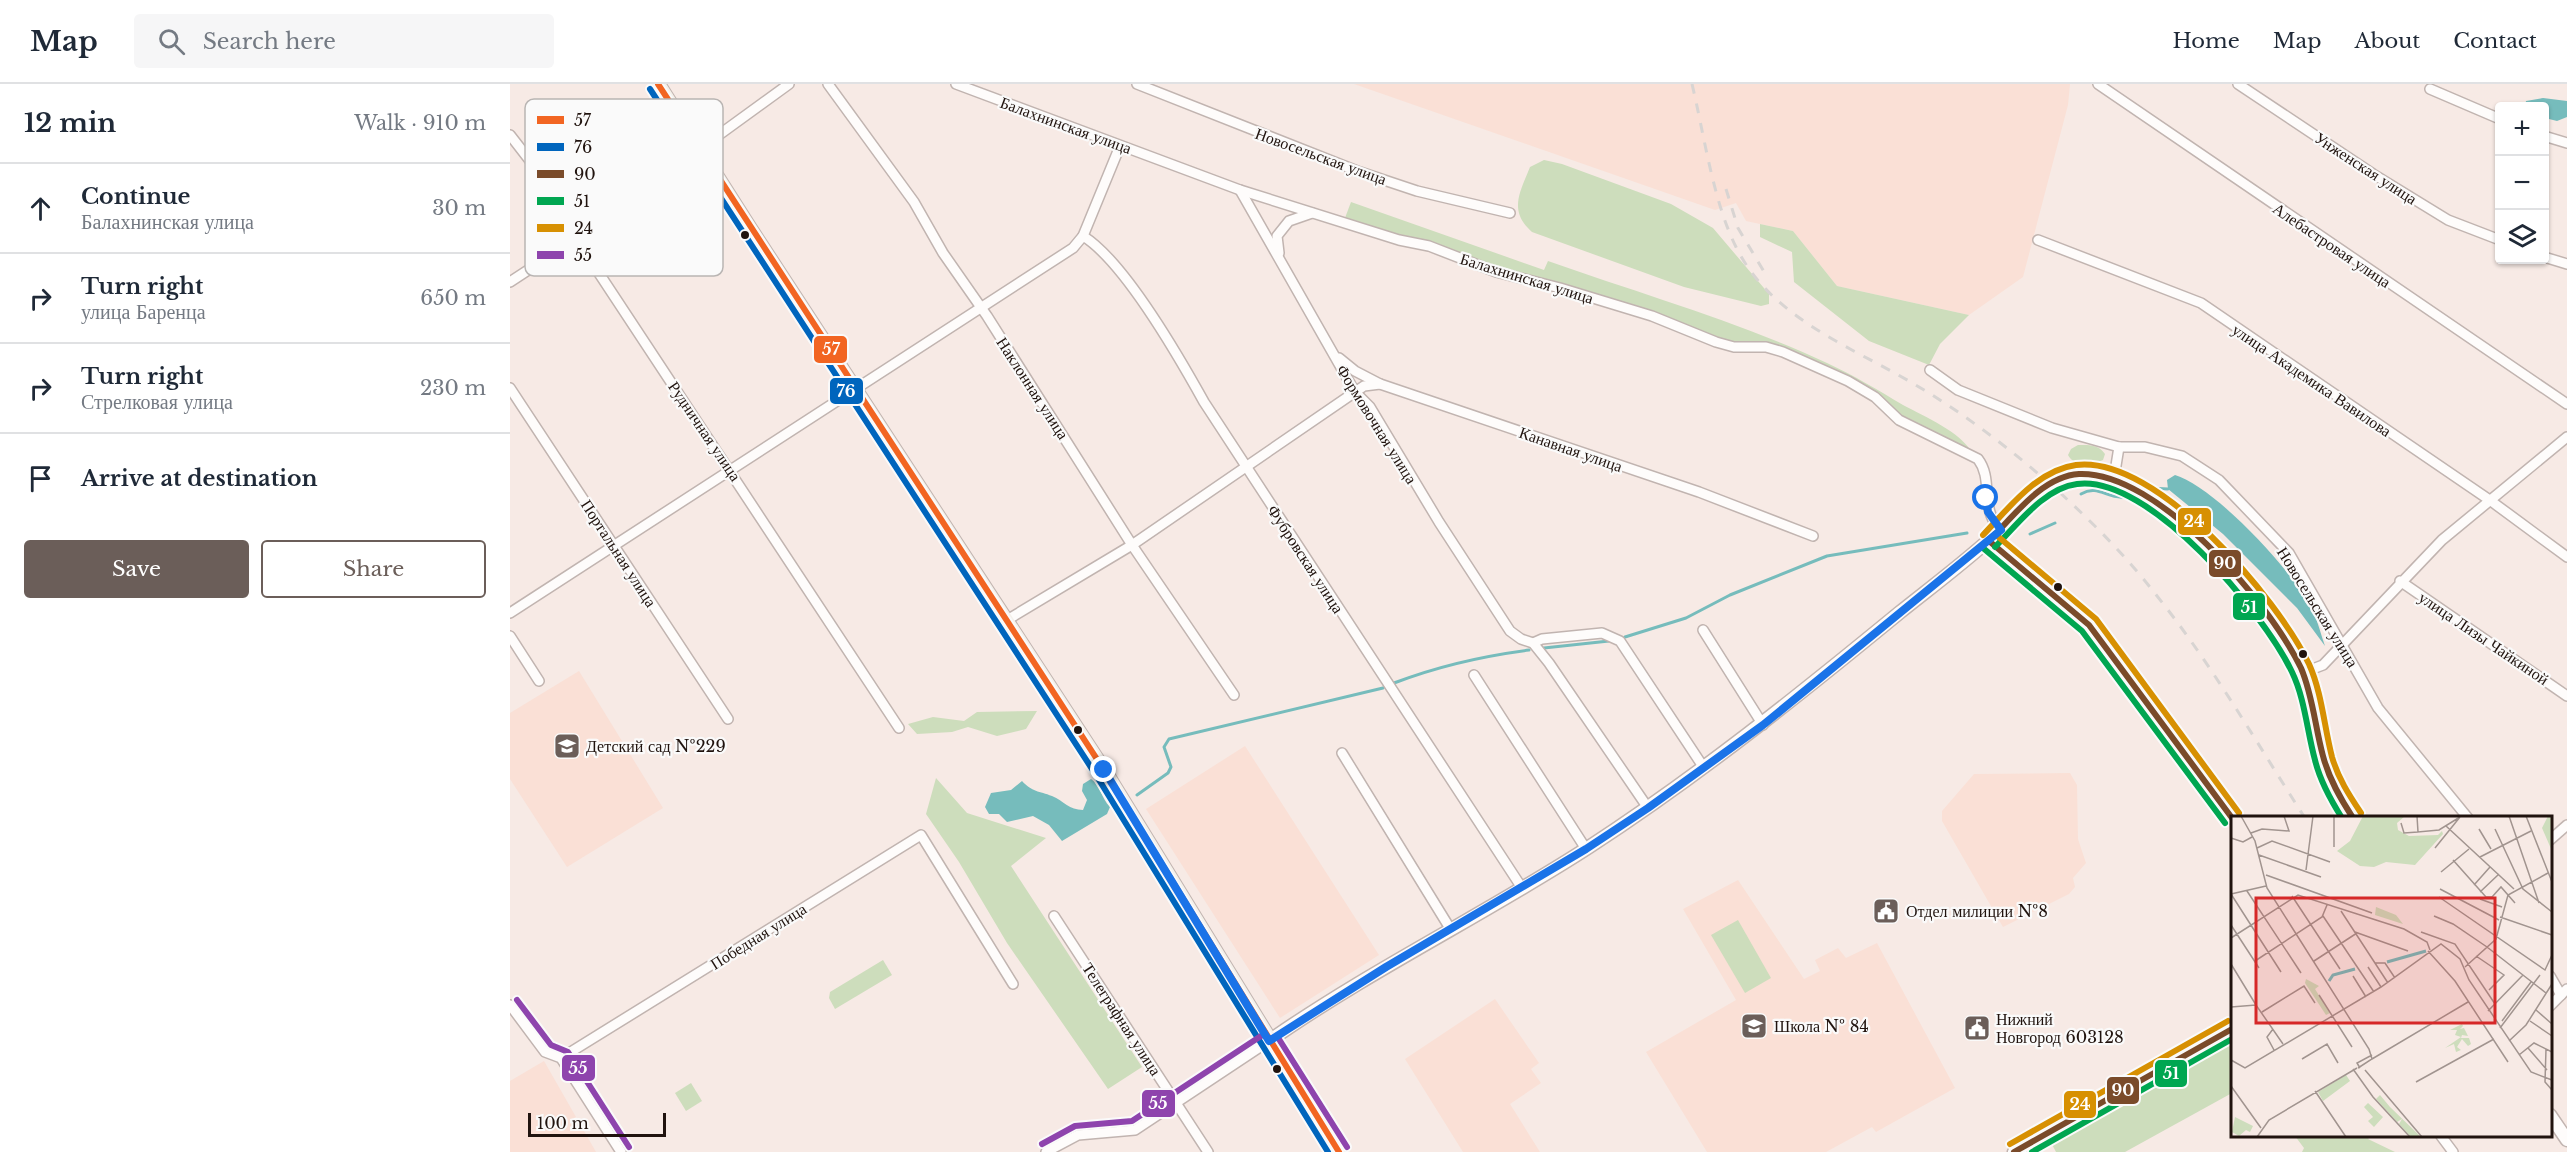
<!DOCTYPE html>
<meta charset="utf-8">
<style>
:root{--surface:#fff;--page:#f6f6f7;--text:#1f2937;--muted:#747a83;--line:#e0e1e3;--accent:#6b5e59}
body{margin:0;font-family:"Libre Baskerville",serif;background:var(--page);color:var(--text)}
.controls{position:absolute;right:18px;top:18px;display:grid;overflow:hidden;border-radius:6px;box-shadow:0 2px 4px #0004}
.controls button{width:54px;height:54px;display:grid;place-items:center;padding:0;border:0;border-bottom:2px solid var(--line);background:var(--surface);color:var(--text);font:30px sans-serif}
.scale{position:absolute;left:18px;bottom:15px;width:138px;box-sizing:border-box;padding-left:6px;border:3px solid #20130e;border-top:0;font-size:16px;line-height:21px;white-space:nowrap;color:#20130e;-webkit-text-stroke:4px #fafafa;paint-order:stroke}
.stop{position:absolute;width:18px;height:18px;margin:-14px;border:4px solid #1a73e8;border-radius:50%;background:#fff}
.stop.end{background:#1a73e8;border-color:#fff;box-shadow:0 2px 6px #0008}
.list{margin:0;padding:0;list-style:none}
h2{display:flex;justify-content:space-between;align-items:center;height:78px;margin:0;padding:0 24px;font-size:26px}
h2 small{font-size:20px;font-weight:400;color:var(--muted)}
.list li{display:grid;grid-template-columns:39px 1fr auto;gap:18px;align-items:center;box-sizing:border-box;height:90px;padding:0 24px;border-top:2px solid var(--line)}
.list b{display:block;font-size:22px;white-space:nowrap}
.list p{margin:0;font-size:20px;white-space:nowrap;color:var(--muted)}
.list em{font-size:20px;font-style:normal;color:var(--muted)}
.actions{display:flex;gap:12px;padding:18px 24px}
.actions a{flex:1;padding:14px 0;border:2px solid var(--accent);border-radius:6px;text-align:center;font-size:21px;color:var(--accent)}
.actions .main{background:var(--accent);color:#fff}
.icon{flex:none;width:33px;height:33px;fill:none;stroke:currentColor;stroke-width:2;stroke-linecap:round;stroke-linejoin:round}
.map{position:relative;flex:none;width:2057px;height:1068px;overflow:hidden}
header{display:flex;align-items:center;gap:36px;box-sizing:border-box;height:84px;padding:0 30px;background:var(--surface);border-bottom:2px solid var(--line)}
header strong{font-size:28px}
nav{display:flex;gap:33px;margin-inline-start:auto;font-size:21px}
.search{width:420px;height:54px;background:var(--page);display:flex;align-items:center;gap:15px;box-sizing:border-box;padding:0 21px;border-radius:6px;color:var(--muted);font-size:22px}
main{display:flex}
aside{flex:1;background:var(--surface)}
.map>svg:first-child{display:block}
</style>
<header>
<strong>Map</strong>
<div class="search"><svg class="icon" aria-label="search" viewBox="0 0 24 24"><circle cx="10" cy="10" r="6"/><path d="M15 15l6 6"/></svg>Search here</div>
<nav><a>Home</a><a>Map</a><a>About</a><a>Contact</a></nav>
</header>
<main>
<aside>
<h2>12 min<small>Walk · 910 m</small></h2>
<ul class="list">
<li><svg class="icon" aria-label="ahead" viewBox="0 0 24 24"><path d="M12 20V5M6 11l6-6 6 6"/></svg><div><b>Continue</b><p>Балахнинская улица</p></div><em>30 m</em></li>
<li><svg class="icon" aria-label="right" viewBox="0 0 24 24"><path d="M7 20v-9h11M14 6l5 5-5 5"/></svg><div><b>Turn right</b><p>улица Баренца</p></div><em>650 m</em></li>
<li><svg class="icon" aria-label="right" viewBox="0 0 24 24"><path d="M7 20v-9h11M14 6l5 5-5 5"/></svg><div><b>Turn right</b><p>Стрелковая улица</p></div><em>230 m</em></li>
<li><svg class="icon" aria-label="arrive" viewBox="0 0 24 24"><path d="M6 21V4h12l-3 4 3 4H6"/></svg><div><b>Arrive at destination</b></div></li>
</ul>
<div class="actions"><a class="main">Save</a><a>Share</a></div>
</aside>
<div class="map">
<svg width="2057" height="1068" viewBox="0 0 2057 1068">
<rect width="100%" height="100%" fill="#f7eae5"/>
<g fill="#fae0d6">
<polygon points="844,0 1560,0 1558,21 1513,193 1459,231 1327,202 1283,147 1236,137 1226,119 1205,126"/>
<polygon points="69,587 153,724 57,783 0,695 0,629"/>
<polygon points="735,662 869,871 770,934 636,725"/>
<polygon points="1560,689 1567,701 1568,755 1576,779 1563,794 1565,803 1559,810 1493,843 1432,737 1432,727 1464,690"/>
<polygon points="1228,796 1294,895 1310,887 1305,876 1328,864 1336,874 1367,859 1445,1004 1366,1048 1362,1043 1316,1068 1197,1068 1136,968 1226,916 1173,825"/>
<polygon points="985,915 1029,979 1021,985 1031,999 1000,1020 1030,1068 953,1068 895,975"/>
<polygon points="34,977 86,1068 0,1068 0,997"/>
</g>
<g fill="#cdddbc">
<path d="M1034 76 1052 80 1161 120 1203 144 1259 210V220L1251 222 1174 203 1022 148C998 127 1010 108 1020 83Z"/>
<path d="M841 118 1034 186 1038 177C1131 210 1227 237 1317 279 1343 291 1368 306 1393 321 1415 333 1450 347 1463 370L1387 330 1366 311 1270 263 1222 259 1197 253 1107 218 1033 195 988 185 835 134Z"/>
<polygon points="1250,140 1283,147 1327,202 1459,231 1430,260 1419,281 1359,257 1284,198 1282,168 1250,153"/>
<path d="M1568 361C1579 361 1588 360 1595 370L1593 376C1583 381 1564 383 1558 371L1561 365Z"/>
<polygon points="527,627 516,645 487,652 458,643 442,648 407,650 398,640 423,633 454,637 467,628"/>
<polygon points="426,694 457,729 536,754 501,782 632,983 598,1005 497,859 449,778 416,730"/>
<polygon points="1228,836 1261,894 1235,909 1201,851"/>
<polygon points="373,876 382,891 325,925 319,914 320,908"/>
<polygon points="1722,945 1722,1009 1615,1068 1546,1068 1536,1049"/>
<polygon points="181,999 192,1017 176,1027 165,1009"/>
<polygon points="1785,1052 1861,1052 1858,1055 1885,1068 1792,1068 1794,1064"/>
</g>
<g fill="#76bcbc">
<polygon points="2033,14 2057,17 2057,33 2047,37 2035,34 2034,22 2015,22 2016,17"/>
<path d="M1665 391C1704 402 1786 490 1803 527 1808 538 1811 551 1815 562L1787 524 1713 450 1658 405 1657 396Z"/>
<path d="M581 695C591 702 591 714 600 723L597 730 552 757 539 741 523 732 497 738 489 730H479L475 723 481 709 501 706 512 697C522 708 529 707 542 712 554 717 559 726 573 726L577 716 572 707 573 700Z"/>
</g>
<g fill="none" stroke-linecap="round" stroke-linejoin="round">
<g stroke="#76bcbc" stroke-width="3">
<polyline points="1639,404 1658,405"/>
<path d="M1571 410C1588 400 1597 415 1614 413"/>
<polyline points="1520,450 1545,439"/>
<polyline points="1115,553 1176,534 1220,511 1317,472 1457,449"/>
<polyline points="1034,564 1099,557"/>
<path d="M884 599C928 582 973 572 1019 566"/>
<polyline points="627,711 658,689 661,683 654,663 659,655 873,604"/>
</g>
<defs>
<g id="minor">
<polyline points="318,0 404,118 433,169 477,232 622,461 724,611"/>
<path d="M446 0 730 106 889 156 919 162 986 188 1050 204 1142 232 1206 258 1224 263H1256L1273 268 1338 297 1365 313 1389 336 1468 375C1484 396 1469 423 1490 446"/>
<polyline points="627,0 850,88 907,107 1000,129"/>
<polyline points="1588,0 2057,320"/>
<polyline points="1728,0 1863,90 1938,136 1990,156"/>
<polyline points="1920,5 1990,35"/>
<polyline points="0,51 21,78 73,165 389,644"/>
<polyline points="2034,52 2057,59"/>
<polyline points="730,106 845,308 860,323 929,438 1000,547 1011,555 1023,559 1039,579 1138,724"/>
<path d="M573 152C615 178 669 273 694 318L1012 804"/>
<polyline points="1528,156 1691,219 1981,417 2057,473"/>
<polyline points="769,169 767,152 779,137 802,129"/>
<polyline points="2034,173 2057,180"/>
<polyline points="0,198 67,154 279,0"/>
<polyline points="829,274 845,287 870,300 1189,408 1303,452"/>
<polyline points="1420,286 1448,306 1542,344 1609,363 1635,363 1672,372 1709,396 1779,469 1868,624 1958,734"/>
<polyline points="0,304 218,635"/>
<polyline points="1604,394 1609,363"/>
<polyline points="1890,497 2057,612"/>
<polyline points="0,529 563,164 573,152 610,62"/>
<polyline points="497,536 622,461 845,308 854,302 870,300"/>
<polyline points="1193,546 1253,641"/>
<polyline points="0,552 29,597"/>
<polyline points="1023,559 1032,555 1092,549 1110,557 1194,684"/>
<polyline points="1792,589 1813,581 1932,456 2057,353"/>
<polyline points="964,591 1076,765"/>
<polyline points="832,669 941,846"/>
<polyline points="2040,756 2057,741"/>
<polyline points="544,832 698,1068"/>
<polyline points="2040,892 2051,911"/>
<polyline points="0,921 35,968 51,974 111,1068"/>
<polyline points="2040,922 2057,905"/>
<polyline points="51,974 411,751 503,900"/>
<polyline points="1931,1052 1943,1068"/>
<polyline points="536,1068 568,1051 625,1046 759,957"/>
</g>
<g id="tertiary">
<polyline points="1479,457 1579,541 1722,734"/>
<path d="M759 957C862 885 974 831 1079 763 1188 692 1288 612 1389 529 1419 505 1451 481 1480 455 1502 436 1524 406 1552 394 1568 387 1587 387 1602 393 1665 417 1771 526 1793 590 1805 626 1807 668 1823 703 1828 713 1837 724 1843 734"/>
<polyline points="2040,1031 2057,1056"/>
<polyline points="1504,1068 1722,945"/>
</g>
<polyline id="secondary" points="148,0 241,146 594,686 829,1068"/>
</defs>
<use href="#minor" stroke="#c1b4b0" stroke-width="12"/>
<use href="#tertiary" stroke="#c1b4b0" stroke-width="15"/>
<use href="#secondary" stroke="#c1b4b0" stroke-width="16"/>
<use href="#minor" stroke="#fefcfb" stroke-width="9"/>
<use href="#tertiary" stroke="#fefcfb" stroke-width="12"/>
<use href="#secondary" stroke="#f5f1eb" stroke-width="14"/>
<g stroke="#d8d4d2" stroke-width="3" stroke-dasharray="10 10" stroke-linecap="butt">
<path d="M1182 0C1194 50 1203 117 1226 163 1261 234 1340 262 1404 300 1455 330 1503 367 1547 406 1581 437 1615 471 1643 507 1700 577 1746 658 1795 734"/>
<polyline points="1216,105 1228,144 1256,191"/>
</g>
<defs>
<polyline id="bus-1" points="148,0 594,686 829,1068"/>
<polyline id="bus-2" points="140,5 586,691 818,1068"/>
<g id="bus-3">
<path d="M1479 457C1502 434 1532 392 1569 390 1648 387 1759 518 1791 584 1803 612 1805 643 1813 672 1819 695 1830 714 1843 734"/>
<polyline points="1479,457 1579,541 1722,734"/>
<polyline points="1504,1068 1722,945"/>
</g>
<g id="bus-4">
<path d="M1485 463C1507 441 1534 404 1567 400 1639 390 1754 529 1782 588 1795 615 1797 647 1805 676 1810 697 1820 715 1832 734"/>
<polyline points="1473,464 1572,547 1715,739"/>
<polyline points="1522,1068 1722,955"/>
</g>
<g id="bus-5">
<polyline points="1485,450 1586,535 1729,729"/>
<path d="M1473 451C1498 425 1527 386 1566 381 1647 371 1767 514 1799 580 1812 609 1814 642 1822 673 1828 694 1839 711 1851 729"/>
<polyline points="1500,1060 1718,937"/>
</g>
<g id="bus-6">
<polyline points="7,916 41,961 58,968 119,1063"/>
<polyline points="767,952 837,1063"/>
<polyline points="532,1060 565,1042 622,1037 754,950"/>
</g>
</defs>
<use href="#bus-1" stroke="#fafafa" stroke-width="10"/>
<use href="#bus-2" stroke="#fafafa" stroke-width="10"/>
<use href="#bus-3" stroke="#fafafa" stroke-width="10"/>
<use href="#bus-4" stroke="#fafafa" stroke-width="10"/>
<use href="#bus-5" stroke="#fafafa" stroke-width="10"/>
<use href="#bus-6" stroke="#fafafa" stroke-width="10"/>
<use href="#bus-1" stroke="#f26522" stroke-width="6"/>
<use href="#bus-2" stroke="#0065bd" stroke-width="6"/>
<use href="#bus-3" stroke="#7a4b2a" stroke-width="6"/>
<use href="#bus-4" stroke="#00a651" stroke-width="6"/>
<use href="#bus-5" stroke="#d79002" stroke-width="6"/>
<use href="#bus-6" stroke="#8e44ad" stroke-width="6"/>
</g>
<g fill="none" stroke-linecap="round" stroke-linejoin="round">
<polyline stroke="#1a73e8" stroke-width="8" points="594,686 759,957 876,883 1076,765 1138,724 1253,641 1491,446 1478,428 1476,414"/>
</g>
<defs>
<symbol id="school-square" viewBox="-11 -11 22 22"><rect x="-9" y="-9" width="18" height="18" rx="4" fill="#6b5e59" stroke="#fafafa"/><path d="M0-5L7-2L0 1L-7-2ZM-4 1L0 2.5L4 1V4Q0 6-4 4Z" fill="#fff"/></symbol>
<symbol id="civic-square" viewBox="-11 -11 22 22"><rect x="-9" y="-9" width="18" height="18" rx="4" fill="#6b5e59" stroke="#fafafa"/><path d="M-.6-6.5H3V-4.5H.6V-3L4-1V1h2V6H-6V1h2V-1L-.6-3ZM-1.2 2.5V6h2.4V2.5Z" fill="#fff"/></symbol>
</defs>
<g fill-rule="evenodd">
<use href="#school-square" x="42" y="647" width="30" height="30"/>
<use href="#civic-square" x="1361" y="812" width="30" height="30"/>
<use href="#school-square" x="1229" y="927" width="30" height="30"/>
<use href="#civic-square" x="1452" y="929" width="30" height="30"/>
</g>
<g fill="#20130e" stroke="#fafafa" stroke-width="2">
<circle cx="235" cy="151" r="5"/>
<circle cx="1548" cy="503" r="5"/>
<circle cx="1793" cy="570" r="5"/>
<circle cx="568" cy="646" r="5"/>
<circle cx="767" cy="985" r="5"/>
</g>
<g text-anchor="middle" stroke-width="4.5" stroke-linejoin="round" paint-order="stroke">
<g font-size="16" fill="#20130e" stroke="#fafafa">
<text transform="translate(556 41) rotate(20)" y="6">Балахнинская улица</text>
<text transform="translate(811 72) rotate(20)" y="6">Новосельская улица</text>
<text transform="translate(1856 84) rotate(33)" y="6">Унженская улица</text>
<text transform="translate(1822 161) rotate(34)" y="6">Алебастровая улица</text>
<text transform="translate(1017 194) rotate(17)" y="6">Балахнинская улица</text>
<text transform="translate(1802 296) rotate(34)" y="6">улица Академика Вавилова</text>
<text transform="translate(523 304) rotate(57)" y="6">Наклонная улица</text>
<text transform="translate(867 340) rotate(58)" y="6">Формовочная улица</text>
<text transform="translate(195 347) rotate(56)" y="6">Рудничная улица</text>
<text transform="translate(1061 365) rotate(19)" y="6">Канавная улица</text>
<text transform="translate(109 469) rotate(57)" y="6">Портальная улица</text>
<text transform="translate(796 475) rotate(57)" y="6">Фубровская улица</text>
<text transform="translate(1808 523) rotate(58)" y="6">Новосельская улица</text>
<text transform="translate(1974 554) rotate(34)" y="6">улица Лизы Чайкиной</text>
<text transform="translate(248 852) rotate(-32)" y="6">Победная улица</text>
<text transform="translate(612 935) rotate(57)" y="6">Телеграфная улица</text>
</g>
<g font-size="16" fill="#20130e" stroke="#fafafa" text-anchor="start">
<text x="76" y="668">Детский сад №229</text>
<text x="1396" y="833">Отдел милиции №8</text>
<text x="1486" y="941">Нижний<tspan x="1486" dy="18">Новгород 603128</tspan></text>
<text x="1264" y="948">Школа № 84</text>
</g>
</g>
<g transform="translate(1721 732)">
<rect width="321" height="321" fill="#f7eae5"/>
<path d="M132 0H174L166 7 167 14 178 20 207 19 211 15 212 18 184 49 155 46 143 51 129 50 106 35 119 25ZM317 0H321V35L311 12ZM145 91 165 99 172 108 144 99ZM75 163 88 170 84 173 99 197 95 199 74 167ZM231 208 232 210 229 213 233 212 237 220 231 219 230 222H238L240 228 237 230 231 223 226 231 230 234 225 236 223 228 214 232 230 221 224 219 226 214H219ZM115 259 119 265 92 285 87 276ZM149 279 159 291 190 321H180L168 308 171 303 166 306 145 283ZM137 287 152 301 143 311 137 305 142 301 133 291ZM4 301 22 310 19 316 15 314 8 320 1 316Z" fill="#cdddbc"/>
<path fill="none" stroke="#76bcbc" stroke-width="3" d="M156 146 195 135M98 165 102 159 124 153"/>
<path fill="none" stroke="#a1948f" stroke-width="1.5" d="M10 0 24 25 36 72 138 233 141 243 127 252M103 0V31M186 0 187 16 208 14 229 1M278 0 308 87M295 0 321 66M170 7 173 17 187 16M215 10 283 73M248 13 260 33M264 13 292 73 321 96M20 17 31 13 58 15 53 0M0 22 12 26 21 21M26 32 41 25 99 46M204 32 229 1M28 39 90 61M249 41 300 15M222 44 255 81H261L270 71 284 87M75 54 82 0M210 56 238 33M35 59 141 97M243 69 259 51M209 73 268 104M16 75 70 157M249 76 268 58M0 78 50 156M0 78 35 70M61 80 109 153M208 81 314 154 321 139M249 83 271 91M110 95 157 167M92 100 143 176M203 100 222 108 256 131 315 177M269 101 321 119M0 109 28 152M124 116 177 135M190 116 224 128 264 188M0 122 67 79 173 113 196 126 199 134M197 135 224 165 277 246M245 140 273 159 258 174M24 145 91 101 96 89M83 145 126 117M144 147H154L164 162M0 148 25 189M137 151 150 171M234 151 265 123 277 79 317 57M122 160 135 181M88 179 121 231M0 191 25 189 52 228M305 194 321 208M257 195 292 159M31 196 73 170 84 187M271 205 300 166M299 205 321 220M269 212 309 159M42 213 36 221 43 234M278 225 295 209 321 168M297 232 316 254M315 233 314 266 321 274M288 239 303 227 321 236M71 243 96 228 107 247M141 243 237 186M0 244 14 252 150 171 210 128 229 143 238 164 300 256 321 264M129 252 126 247 141 239M122 253 142 281 179 321M134 254 191 321M185 266 263 223M0 270 30 312M84 275 115 321M26 321 38 304 126 252"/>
<path fill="#d62828" fill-opacity="0.15" stroke="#d62828" stroke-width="3" d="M25 82H264V207H25Z"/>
<rect width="321" height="321" fill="none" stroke="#20130e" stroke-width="3"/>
</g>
<rect x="15" y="15" width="198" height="177" rx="9" fill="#fafafa" stroke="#b9b5b3" stroke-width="1.5"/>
<rect x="27" y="32" width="27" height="8" fill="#f26522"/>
<rect x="27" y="59" width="27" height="8" fill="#0065bd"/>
<rect x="27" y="86" width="27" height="8" fill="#7a4b2a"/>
<rect x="27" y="113" width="27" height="8" fill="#00a651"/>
<rect x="27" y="140" width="27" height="8" fill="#d79002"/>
<rect x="27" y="167" width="27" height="8" fill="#8e44ad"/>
<g font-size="16" fill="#20130e">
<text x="64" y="42">57</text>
<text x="64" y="69">76</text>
<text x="64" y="96">90</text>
<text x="64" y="123">51</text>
<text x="64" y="150">24</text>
<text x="64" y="177">55</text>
</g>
<g stroke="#fafafa" stroke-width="2">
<rect x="303" y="251" width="35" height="29" rx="6" fill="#f26522"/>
<rect x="319" y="293" width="35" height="28" rx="6" fill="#0065bd"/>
<rect x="1667" y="423" width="35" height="29" rx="6" fill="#d79002"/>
<rect x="1698" y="465" width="34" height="29" rx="6" fill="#7a4b2a"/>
<rect x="1722" y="508" width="34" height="29" rx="6" fill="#00a651"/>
<rect x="51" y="970" width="35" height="28" rx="6" fill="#8e44ad"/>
<rect x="1644" y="975" width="34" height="29" rx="6" fill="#00a651"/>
<rect x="1596" y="992" width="34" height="29" rx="6" fill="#7a4b2a"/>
<rect x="631" y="1005" width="35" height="29" rx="6" fill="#8e44ad"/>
<rect x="1553" y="1006" width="34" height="29" rx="6" fill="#d79002"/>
</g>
<g font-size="16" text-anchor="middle" font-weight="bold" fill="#fff">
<text x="321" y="271">57</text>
<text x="336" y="313">76</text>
<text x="1684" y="443">24</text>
<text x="1715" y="485">90</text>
<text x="1739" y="529">51</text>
<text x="68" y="990">55</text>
<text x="1661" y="995">51</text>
<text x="1613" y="1012">90</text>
<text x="648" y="1025">55</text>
<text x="1570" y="1026">24</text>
</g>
</svg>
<div class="controls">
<button>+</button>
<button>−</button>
<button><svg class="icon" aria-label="layers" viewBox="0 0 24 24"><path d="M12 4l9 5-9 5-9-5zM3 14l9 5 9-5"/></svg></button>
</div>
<div class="scale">100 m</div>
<div class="stop" style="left:1476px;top:414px"></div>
<div class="stop end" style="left:594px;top:686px"></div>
</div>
</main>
